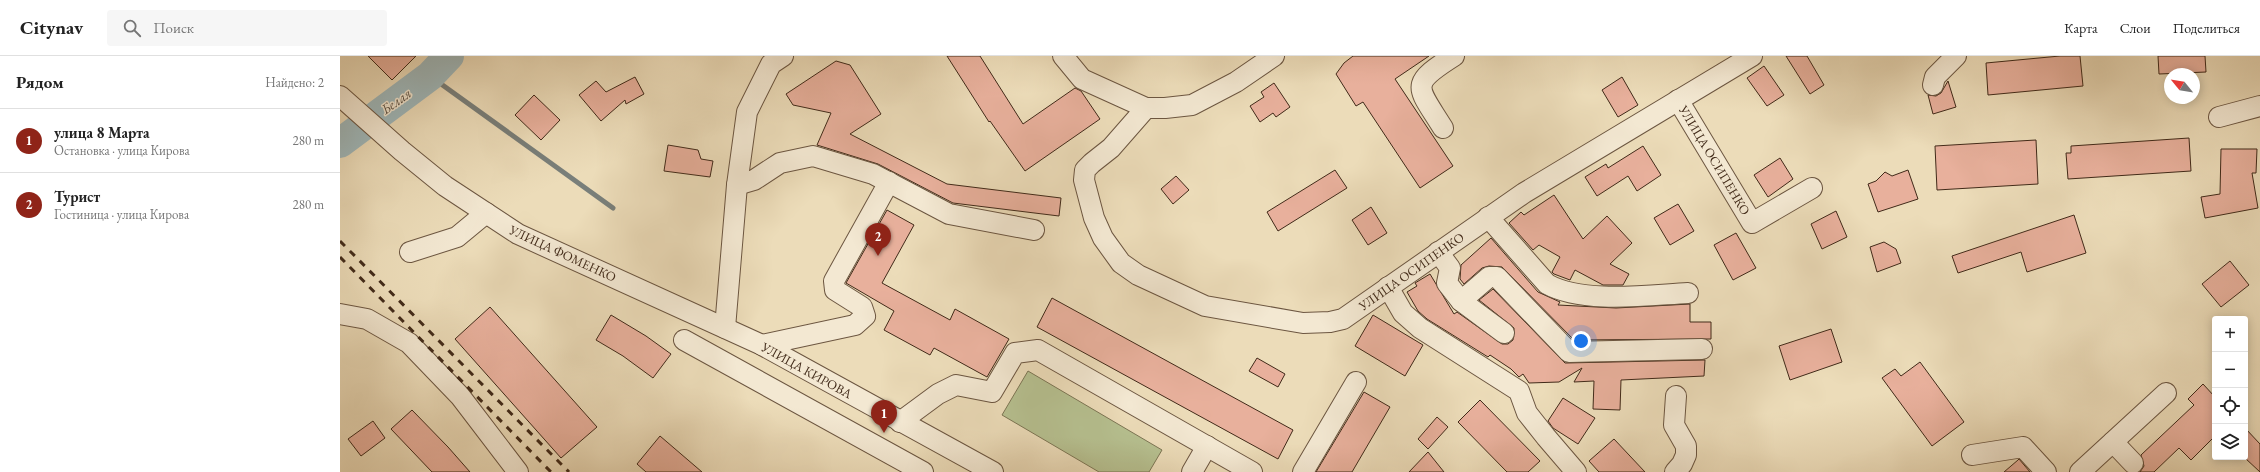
<!DOCTYPE html>
<html lang="ru">
<meta charset="utf-8">
<style>
:root{--surface:#fff;--page:#f6f6f6;--text:#222;--muted:#767676;--line:#e0e0e0;--accent:#8f2418}
body{margin:0;font-family:"EB Garamond",serif;background:var(--page);color:var(--text)}
.controls{position:absolute;right:12px;bottom:12px;display:grid;overflow:hidden;border-radius:4px;box-shadow:0 2px 10px #0003}
.controls button{width:36px;height:36px;display:grid;place-items:center;padding:0;border:0;border-bottom:1px solid var(--line);background:var(--surface);color:var(--text);font:20px sans-serif}
.compass{position:absolute;left:1824px;top:12px;width:36px;height:36px;border-radius:50%;background:var(--surface);box-shadow:0 2px 10px #0003;rotate:300deg}
.you{position:absolute;left:1241px;top:285px;width:14px;height:14px;margin:-10px;border:3px solid #fff;border-radius:50%;background:#1a73e8;box-shadow:0 0 0 6px #1a73e833}
.badge{display:grid;place-items:center;width:26px;height:26px;border-radius:50%;background:var(--accent);color:#fff;font-size:13px;font-weight:700}
.pin{position:absolute;translate:-50% -33px;filter:drop-shadow(0 1px 2px #0008)}
.pin::after{content:'';position:absolute;top:21px;width:14px;height:12px;background:inherit;clip-path:polygon(0 0,100% 0,50% 100%)}
.list{margin:0;padding:0;list-style:none}
h2{display:flex;justify-content:space-between;align-items:center;height:52px;margin:0;padding:0 16px;font-size:17px}
h2 small{font-size:13px;font-weight:400;color:var(--muted)}
.list li{display:grid;grid-template-columns:26px 1fr auto;gap:12px;align-items:center;box-sizing:border-box;height:64px;padding:0 16px;border-top:1px solid var(--line)}
.list b{display:block;font-size:15px;white-space:nowrap}
.list p{margin:0;font-size:13px;white-space:nowrap;color:var(--muted)}
.list em{font-size:13px;font-style:normal;color:var(--muted)}
.icon{flex:none;width:22px;height:22px;fill:none;stroke:currentColor;stroke-width:2;stroke-linecap:round;stroke-linejoin:round}
.map{position:relative;flex:none;width:1920px;height:416px;overflow:hidden}
header{display:flex;align-items:center;gap:24px;box-sizing:border-box;height:56px;padding:0 20px;background:var(--surface);border-bottom:1px solid var(--line)}
header strong{font-size:19px}
nav{display:flex;gap:22px;margin-inline-start:auto;font-size:14px}
.search{width:280px;height:36px;background:var(--page);display:flex;align-items:center;gap:10px;box-sizing:border-box;padding:0 14px;border-radius:4px;color:var(--muted);font-size:15px}
main{display:flex}
aside{flex:1;background:var(--surface)}
.map>svg:first-child{display:block}
</style>
<header>
<strong>Citynav</strong>
<div class="search"><svg class="icon" aria-label="search" viewBox="0 0 24 24"><circle cx="10" cy="10" r="6"/><path d="M15 15l6 6"/></svg>Поиск</div>
<nav><a>Карта</a><a>Слои</a><a>Поделиться</a></nav>
</header>
<main>
<aside>
<h2>Рядом<small>Найдено: 2</small></h2>
<ul class="list">
<li><span class="badge">1</span><div><b>улица 8 Марта</b><p>Остановка · улица Кирова</p></div><em>280 m</em></li>
<li><span class="badge">2</span><div><b>Турист</b><p>Гостиница · улица Кирова</p></div><em>280 m</em></li>
</ul>
</aside>
<div class="map">
<svg width="1920" height="416" viewBox="0 0 1920 416">
<rect width="100%" height="100%" fill="#ecdcb9"/>
<filter id="stains"><feTurbulence type="fractalNoise" baseFrequency=".005" numOctaves="4"/><feColorMatrix values="0 0 0 0 .2 0 0 0 0 .09 0 0 0 0 .02 0 0 0 .5 -.17"/></filter>
<radialGradient id="worn" r=".72"><stop offset=".6" stop-color="#630" stop-opacity="0"/><stop offset="1" stop-color="#630" stop-opacity=".3"/></radialGradient>
<polygon fill="#b6c090" stroke="#7c7554" points="688,315 822,394 809,416 759,416 662,359"/>
<g fill="none" stroke-linecap="round" stroke-linejoin="round">
<polyline stroke="#797f7a" stroke-width="5" points="90,20 273,152"/>
<polyline stroke="#9fb8bb" stroke-width="30" points="0,87 90,20 109,0"/>
</g>
<g fill="#e8b09c" stroke="#412a19">
<polygon points="28,0 76,0 52,24"/>
<polygon points="607,0 640,0 683,68 735,32 741,35 760,63 685,115 650,65 649,66"/>
<polygon points="1013,0 1089,0 1055,23 1113,110 1080,132 1023,46 1016,50 996,18 1004,7"/>
<polygon points="1446,0 1467,0 1484,29 1470,38"/>
<polygon points="1720,0 1740,0 1743,30 1648,39 1646,7"/>
<polygon points="1818,0 1865,0 1866,16 1819,18"/>
<polygon points="496,5 510,9 541,58 510,78 607,128 721,142 719,160 613,147 538,108 477,89 491,57 453,49 446,38"/>
<polygon points="1424,10 1444,39 1427,50 1407,22"/>
<polygon points="295,21 304,38 286,48 285,44 261,65 239,39 256,25 266,36"/>
<polygon points="1282,21 1298,49 1278,61 1262,34"/>
<polygon points="1608,25 1616,51 1593,58 1588,39 1596,40 1601,37"/>
<polygon points="934,27 950,51 936,61 933,57 920,66 910,50 924,41 921,36"/>
<polygon points="194,39 220,64 201,84 175,59"/>
<polygon points="1849,82 1851,115 1728,123 1726,97 1731,97 1731,90"/>
<polygon points="1696,84 1698,128 1597,134 1595,90"/>
<polygon points="328,89 358,94 361,103 373,105 370,121 324,115"/>
<polygon points="1303,90 1321,119 1297,135 1288,120 1257,140 1245,121 1266,108 1268,112"/>
<polygon points="1881,93 1917,93 1916,117 1912,117 1918,152 1865,162 1861,141 1880,138"/>
<polygon points="1440,102 1453,123 1428,141 1414,119"/>
<polygon points="995,114 1007,132 938,175 927,156"/>
<polygon points="1568,114 1578,143 1538,156 1528,128 1536,125 1545,116 1552,120"/>
<polygon points="836,120 849,134 833,148 821,133"/>
<polygon points="1214,139 1243,183 1267,160 1292,187 1270,208 1289,218 1283,229 1263,229 1235,214 1230,224 1214,218 1212,216 1220,201 1199,189 1193,194 1169,167 1181,156 1184,159"/>
<polygon points="1338,148 1354,175 1330,189 1314,162"/>
<polygon points="1031,151 1047,177 1028,189 1012,164"/>
<polygon points="547,154 574,169 542,227 610,264 615,253 669,283 647,321 594,292 590,299 544,274 554,255 506,227"/>
<polygon points="1496,155 1507,181 1482,193 1471,168"/>
<polygon points="1734,159 1746,197 1687,216 1681,196 1618,217 1612,200"/>
<polygon points="1396,177 1416,212 1393,224 1374,189"/>
<polygon points="1151,182 1198,236 1220,246 1218,249 1276,252 1350,248 1350,266 1371,266 1371,283 1234,284 1162,211 1149,210 1142,212 1124,228 1120,223 1121,209"/>
<polygon points="1544,186 1556,193 1561,207 1537,216 1530,191"/>
<polygon points="1890,205 1909,229 1881,251 1862,228"/>
<polygon points="1090,218 1114,258 1117,256 1162,288 1168,288 1173,284 1174,272 1139,244 1153,233 1225,307 1365,304 1364,320 1281,324 1280,354 1253,353 1254,325 1234,326 1242,312 1219,326 1189,327 1183,318 1179,321 1171,313 1150,299 1148,301 1087,263 1078,255 1067,236 1077,230 1075,227"/>
<polygon points="712,242 953,374 938,403 697,271"/>
<polygon points="150,251 257,371 221,402 115,283"/>
<polygon points="271,259 306,280 331,298 313,322 283,300 256,284"/>
<polygon points="1033,259 1083,289 1065,320 1015,290"/>
<polygon points="1491,273 1502,306 1450,324 1439,290"/>
<polygon points="917,302 945,318 938,331 909,315"/>
<polygon points="1580,306 1624,366 1592,390 1542,322 1555,313 1561,320"/>
<polygon points="1863,328 1875,341 1875,380 1851,404 1839,392 1814,416 1800,416 1804,410 1801,399 1854,349 1848,343"/>
<polygon points="1024,336 1050,351 1012,416 976,416"/>
<polygon points="1223,342 1255,362 1238,388 1213,372 1208,365"/>
<polygon points="1140,344 1200,405 1188,416 1167,416 1118,366"/>
<polygon points="72,354 108,391 130,416 92,416 51,373"/>
<polygon points="1097,361 1108,371 1088,393 1078,383"/>
<polygon points="33,365 45,382 21,400 8,383"/>
<polygon points="1905,372 1920,388 1920,416 1905,402"/>
<polygon points="320,380 362,416 306,416 297,408"/>
<polygon points="1274,383 1305,416 1259,416 1249,405"/>
<polygon points="1088,396 1104,416 1069,416"/>
<polygon points="1679,403 1690,416 1664,416 1678,404"/>
</g>
<g fill="none" stroke-linecap="round" stroke-linejoin="round">
<defs>
<g id="minor">
<polyline points="723,0 742,23 806,52"/>
<polyline points="934,0 896,26 852,49 825,52 806,52 771,92 752,107 745,114 744,124 754,162 763,182 781,207 798,219 865,250 963,267 990,266 1003,263 1184,137 1412,0"/>
<polyline points="1593,29 1595,21 1616,0"/>
<polyline points="0,40 62,95 105,130 178,178 422,289 653,416"/>
<polyline points="1338,44 1412,167 1472,132"/>
<polyline points="1879,61 1920,50"/>
<path d="M1103 72C1077 30 1068 29 1114 0"/>
<polyline points="397,129 414,124 440,107 473,100 533,118 609,158 694,174"/>
<path d="M1148 161 1207 228C1243 248 1308 239 1348 237"/>
<polyline points="70,196 117,181 146,157"/>
<polyline points="1098,196 1110,212 1107,227 1121,245 1164,277"/>
<polyline points="1048,231 1063,257 1080,272 1179,335 1187,357 1206,381 1236,416"/>
<polyline points="1121,245 1149,221 1157,221 1229,296 1362,293"/>
<polyline points="0,258 27,263 69,287 120,340 178,416"/>
<polyline points="385,272 397,129 407,56 431,8 443,0"/>
<polyline points="344,284 583,416"/>
<polyline points="422,289 515,269 525,260 522,251 495,234 494,225 549,126"/>
<polyline points="560,366 598,338 616,329 652,336 675,297 698,294 912,416"/>
<polyline points="1773,386 1793,407"/>
<polyline points="1632,399 1683,391 1706,416"/>
<polyline points="852,416 867,390"/>
<polyline points="963,416 1016,326"/>
<polyline points="1335,416 1342,408 1346,399 1346,390 1334,369 1336,340"/>
<polyline points="1740,416 1826,337"/>
</g>
</defs>
<use href="#minor" stroke="#6c5641" stroke-width="22"/>
<use href="#minor" stroke="#f3e8d2" stroke-width="20"/>
<g stroke="#412a19" stroke-width="3" stroke-dasharray="7 7" stroke-linecap="butt">
<polyline points="0,185 229,416"/>
<polyline points="0,201 211,416"/>
</g>
</g>
<g text-anchor="middle" stroke-width="3" stroke-linejoin="round" paint-order="stroke">
<g font-size="13" fill="#412a19" stroke="#f3e8d2">
<text transform="translate(1375 104) rotate(59)" y="5">УЛИЦА ОСИПЕНКО</text>
<text transform="translate(223 197) rotate(25)" y="5">УЛИЦА ФОМЕНКО</text>
<text transform="translate(1071 215) rotate(-35)" y="5">УЛИЦА ОСИПЕНКО</text>
<text transform="translate(467 314) rotate(29)" y="5">УЛИЦА КИРОВА</text>
</g>
<g font-size="14" font-style="italic" fill="#584e42" stroke="#f3e8d2">
<text transform="translate(56 45) rotate(-36)" y="5">Белая</text>
</g>
</g>
<rect width="100%" height="100%" filter="url(#stains)"/>
<rect width="100%" height="100%" fill="url(#worn)"/>
</svg>
<div class="controls">
<button>+</button>
<button>−</button>
<button><svg class="icon" aria-label="locate" viewBox="0 0 24 24"><circle cx="12" cy="12" r="6"/><path d="M12 2v4M12 18v4M2 12h4M18 12h4"/></svg></button>
<button><svg class="icon" aria-label="layers" viewBox="0 0 24 24"><path d="M12 4l9 5-9 5-9-5zM3 14l9 5 9-5"/></svg></button>
</div>
<svg class="compass" viewBox="-18 -18 36 36"><path d="M0-13l5 13h-10z" fill="#e53935"/><path d="M0 13l5-13h-10z" fill="#767676"/></svg>
<div class="you"></div>
<div class="pin badge" style="left:544px;top:377px">1</div>
<div class="pin badge" style="left:538px;top:200px">2</div>
</div>
</main>
